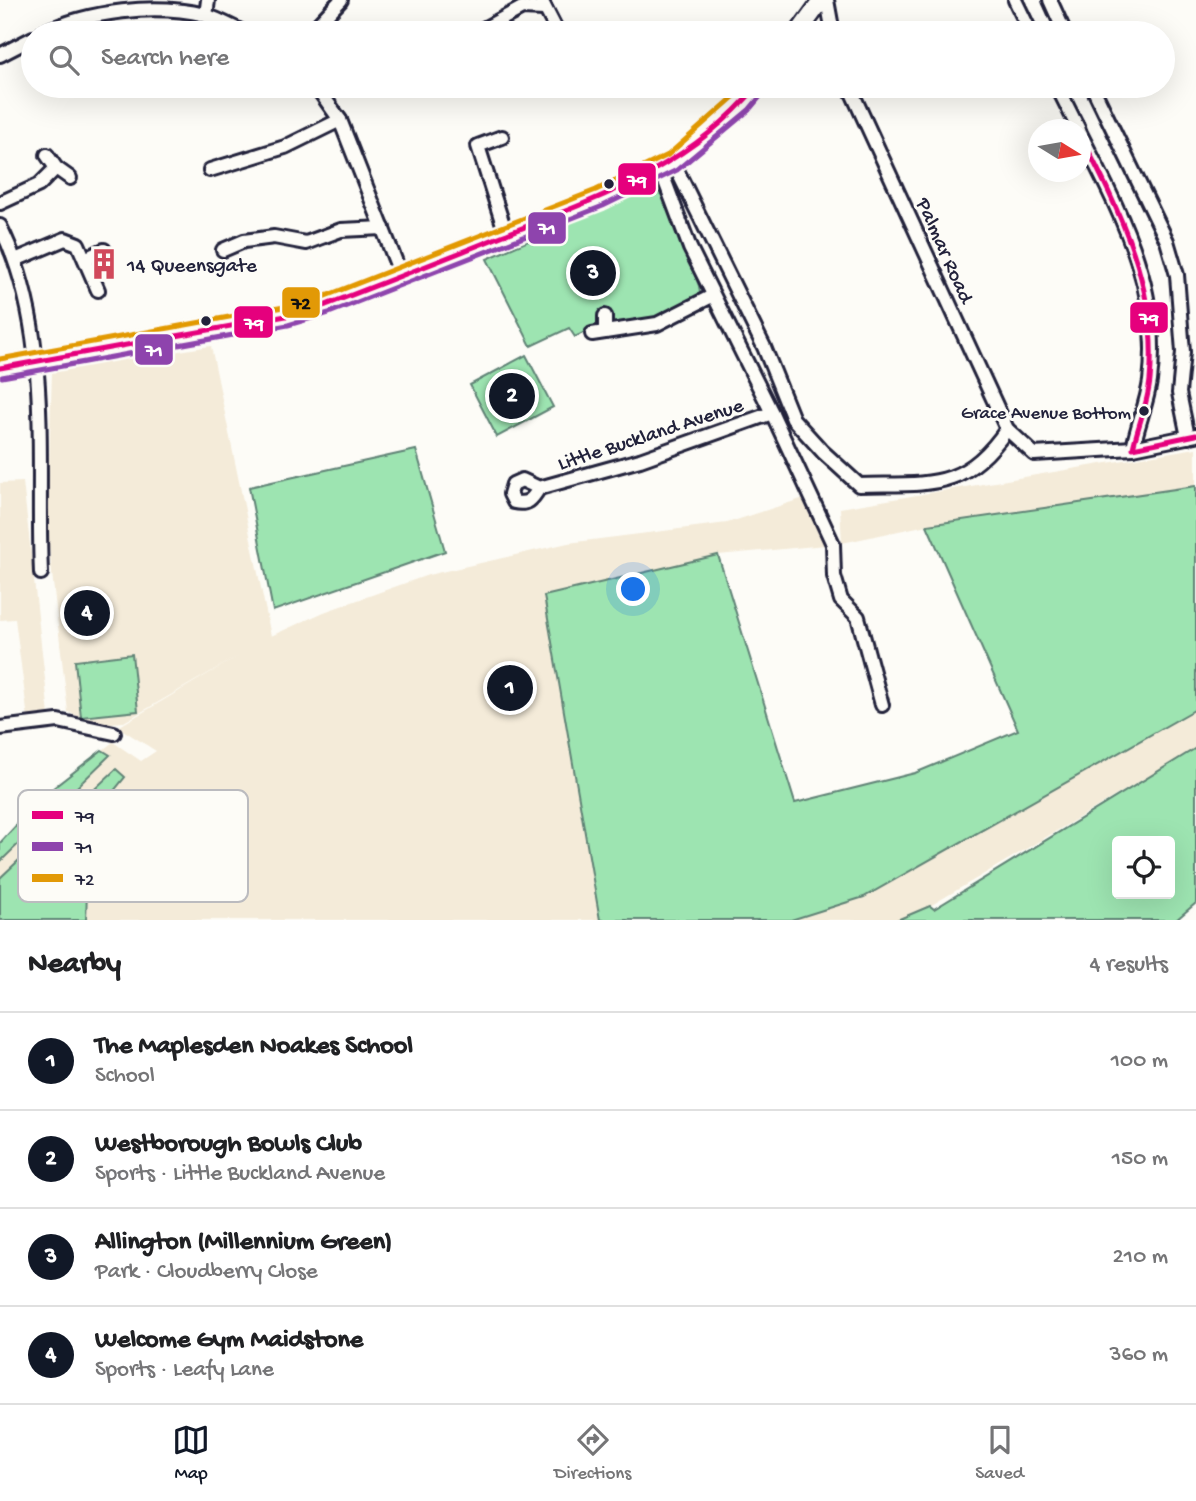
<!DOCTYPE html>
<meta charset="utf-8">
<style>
:root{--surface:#fff;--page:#f2f2f2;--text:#202124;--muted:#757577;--line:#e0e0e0;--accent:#111827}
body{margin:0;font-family:"Gochi Hand",sans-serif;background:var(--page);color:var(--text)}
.controls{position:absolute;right:21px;bottom:21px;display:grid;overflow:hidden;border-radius:7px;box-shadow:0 7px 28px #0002}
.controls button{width:63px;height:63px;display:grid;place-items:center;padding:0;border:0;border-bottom:2px solid var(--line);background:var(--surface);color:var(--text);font:35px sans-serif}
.compass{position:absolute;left:1028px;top:119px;width:63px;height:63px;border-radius:50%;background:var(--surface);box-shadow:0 7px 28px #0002;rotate:101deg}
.you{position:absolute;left:634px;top:590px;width:24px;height:24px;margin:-18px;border:5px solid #fff;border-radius:50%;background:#1a73e8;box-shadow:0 0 0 10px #1a73e833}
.badge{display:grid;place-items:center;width:46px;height:46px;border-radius:50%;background:var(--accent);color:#fff;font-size:23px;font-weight:700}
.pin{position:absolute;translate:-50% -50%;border:4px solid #fff;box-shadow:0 2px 7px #0006}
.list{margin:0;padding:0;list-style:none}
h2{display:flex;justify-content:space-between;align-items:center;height:91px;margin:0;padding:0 28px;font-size:30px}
h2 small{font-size:23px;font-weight:400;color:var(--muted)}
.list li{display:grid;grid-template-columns:46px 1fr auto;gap:21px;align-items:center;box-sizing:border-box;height:98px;padding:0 28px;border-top:2px solid var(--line)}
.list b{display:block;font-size:26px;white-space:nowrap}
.list p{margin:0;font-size:23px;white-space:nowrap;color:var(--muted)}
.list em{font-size:23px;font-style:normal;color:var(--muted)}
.icon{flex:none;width:38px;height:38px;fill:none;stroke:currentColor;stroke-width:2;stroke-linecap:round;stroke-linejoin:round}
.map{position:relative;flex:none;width:1196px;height:920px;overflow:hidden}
.search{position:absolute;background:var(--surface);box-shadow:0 7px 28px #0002;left:21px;right:21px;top:21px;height:77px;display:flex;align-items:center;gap:18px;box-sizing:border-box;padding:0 24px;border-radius:38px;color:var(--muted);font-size:26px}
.sheet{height:483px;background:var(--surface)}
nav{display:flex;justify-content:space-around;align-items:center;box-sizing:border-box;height:98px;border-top:2px solid var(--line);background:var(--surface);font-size:19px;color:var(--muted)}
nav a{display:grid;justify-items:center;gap:4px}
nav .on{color:var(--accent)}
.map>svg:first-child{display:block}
</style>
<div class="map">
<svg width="1196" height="920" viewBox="0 0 1196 920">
<rect width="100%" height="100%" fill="#fdfcf7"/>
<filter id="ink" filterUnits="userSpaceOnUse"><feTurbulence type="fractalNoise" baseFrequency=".0143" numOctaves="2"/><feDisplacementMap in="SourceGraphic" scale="14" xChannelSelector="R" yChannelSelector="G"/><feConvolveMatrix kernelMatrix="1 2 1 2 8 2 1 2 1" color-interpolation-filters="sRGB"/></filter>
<g filter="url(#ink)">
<g fill="#f4ebd9">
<polygon points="211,346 271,636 324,612 428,575 568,543 727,523 804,498 826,545 718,555 795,803 915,773 1018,730 927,525 842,543 840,508 1196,448 1196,748 930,906 897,920 86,920 87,891 105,802 121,782 0,920 0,843 43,796 113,742 141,761 156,751 118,727 240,655 124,722 96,724 68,712 47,530 52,371"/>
<polygon points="23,482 49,715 28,719 15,619 0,620 0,483"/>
</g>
<g fill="#9de4b1" stroke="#608376" stroke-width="2" fill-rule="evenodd">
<path d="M651 187 666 198 699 286 700 293 693 298 694 301 664 316 616 326 610 321C596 324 588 331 575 337L569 328 531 346 487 259Z"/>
<polygon points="526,355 553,407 497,437 470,385"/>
<polygon points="416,450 445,551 273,611 249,487"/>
<polygon points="1196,486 1196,709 864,897 791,920 600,920 544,596 718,555 795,803 915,773 1018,730 927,525"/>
<polygon points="132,654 138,711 81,717 75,661"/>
<path d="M1196 748V903L1176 920H897L930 906 934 909ZM1117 841H1170V894H1117Z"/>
<polygon points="102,750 110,755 0,862 0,843 43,796"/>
<polygon points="116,769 125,777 105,802 87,891 86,920 0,920 0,878"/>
</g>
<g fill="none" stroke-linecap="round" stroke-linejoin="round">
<defs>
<g id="minor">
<polyline points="541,0 558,33"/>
<polyline points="827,0 833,33"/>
<polyline points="1015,0 1031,33"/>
<polyline points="1050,0 1065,33"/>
<polyline points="206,16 208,0"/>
<polyline points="480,31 522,8 544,9"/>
<path d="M43 33C89 11 155 3 205 15 218 19 232 27 245 33"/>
<polyline points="310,33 341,0"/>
<polyline points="0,55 33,38"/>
<polyline points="316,86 340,120 401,275"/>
<polyline points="849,86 1007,429 1034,454 1133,448 1196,435"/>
<polyline points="1057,86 1079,130"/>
<polyline points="1092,86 1167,241 1177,275 1183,352 1179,393 1188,437"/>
<path d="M1080 133C1120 213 1162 288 1150 381 1147 403 1137 426 1133 448"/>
<polyline points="502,137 478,146 506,234"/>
<polyline points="47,155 56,168 70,178"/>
<path d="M673 162 764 347 793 419 823 452 859 485C928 483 964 492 1007 429"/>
<polyline points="660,168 690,248 772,413 833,544 834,576 841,600 858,617 882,705"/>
<polyline points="210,170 285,147 340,120"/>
<polyline points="0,203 39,185 56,168"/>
<path d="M0 226C53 332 36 458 41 573"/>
<polyline points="223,250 244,241 274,237 306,243 341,230 383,228"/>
<polyline points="85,259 104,250"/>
<polyline points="15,260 65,239 78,244 98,290"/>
<polyline points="605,316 605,332"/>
<polyline points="592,334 657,324 712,296"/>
<path d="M522 480 539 488C532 500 528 505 514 502L510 494 513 484Z"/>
<polyline points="539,488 640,460 772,413"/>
<polyline points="0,728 58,721 114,733"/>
</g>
<g id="major">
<polyline points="798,33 822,0"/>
<polyline points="0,368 286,316 326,305 600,198 673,162 743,103 757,86"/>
</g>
</defs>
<use href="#minor" stroke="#22223b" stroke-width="18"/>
<use href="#major" stroke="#22223b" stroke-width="21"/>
<use href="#minor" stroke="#fdfcf7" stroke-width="12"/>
<use href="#major" stroke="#fdfcf7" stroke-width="16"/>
<defs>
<g id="bus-1">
<path d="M1080 134C1120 212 1159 290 1150 380 1148 403 1138 425 1133 448L1196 435"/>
<path d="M0 368 286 316 326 305C385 282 445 259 504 235 599 198 690 167 757 86"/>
</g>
<polyline id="bus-2" points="2,377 288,325 329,313 603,206 677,170 749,110 764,92"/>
<polyline id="bus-3" points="0,359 284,307 323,297 596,190 668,155 746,86"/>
</defs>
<use href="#bus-1" stroke="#fdfcf7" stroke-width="10"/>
<use href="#bus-2" stroke="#fdfcf7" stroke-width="10"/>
<use href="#bus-3" stroke="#fdfcf7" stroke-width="10"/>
<use href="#bus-1" stroke="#e5007d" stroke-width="5"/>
<use href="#bus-2" stroke="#8e44ad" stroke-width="5"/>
<use href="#bus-3" stroke="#e29906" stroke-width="5"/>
</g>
</g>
<defs>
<symbol id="building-bare" viewBox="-9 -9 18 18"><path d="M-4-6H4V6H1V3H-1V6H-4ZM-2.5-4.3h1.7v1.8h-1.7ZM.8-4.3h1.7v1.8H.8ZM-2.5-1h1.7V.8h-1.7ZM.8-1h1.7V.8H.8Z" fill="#d1495b" stroke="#fdfcf7" stroke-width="2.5" paint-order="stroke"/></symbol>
</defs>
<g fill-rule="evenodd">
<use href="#building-bare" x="82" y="242" width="44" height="44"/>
</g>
<g fill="#22223b" stroke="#fdfcf7" stroke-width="2.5">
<circle cx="609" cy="184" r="6"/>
<circle cx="206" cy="321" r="6"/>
<circle cx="1144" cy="411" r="6"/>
</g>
<g text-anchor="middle" stroke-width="6" stroke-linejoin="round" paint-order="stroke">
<g font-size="19" fill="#22223b" stroke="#fdfcf7" text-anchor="end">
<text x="1131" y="418">Grace Avenue Bottom</text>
</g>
<g font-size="21" fill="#22223b" stroke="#fdfcf7">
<text transform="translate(946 250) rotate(66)" y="7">Palmar Road</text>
<text transform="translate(650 433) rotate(-18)" y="7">Little Buckland Avenue</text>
</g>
<g font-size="21" fill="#22223b" stroke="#fdfcf7" text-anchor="start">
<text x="127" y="271">14 Queensgate</text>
</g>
</g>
<rect x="18" y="790" width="230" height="112" rx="10" fill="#fdfcf7" stroke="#bbbbbf" stroke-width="2"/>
<rect x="32" y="811" width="31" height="8" fill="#e5007d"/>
<rect x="32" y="842" width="31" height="9" fill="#8e44ad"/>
<rect x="32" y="874" width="31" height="8" fill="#e29906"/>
<g font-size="19" fill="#22223b">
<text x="75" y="822">79</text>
<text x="75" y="853">71</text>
<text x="75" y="885">72</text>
</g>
<g stroke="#fdfcf7" stroke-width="2.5">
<rect x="617" y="162" width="40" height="34" rx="7" fill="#e5007d"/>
<rect x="527" y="211" width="40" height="34" rx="7" fill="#8e44ad"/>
<rect x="281" y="286" width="40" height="33" rx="7" fill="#e29906"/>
<rect x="1129" y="301" width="40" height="33" rx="7" fill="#e5007d"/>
<rect x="233" y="305" width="41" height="34" rx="7" fill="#e5007d"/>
<rect x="134" y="333" width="40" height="33" rx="7" fill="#8e44ad"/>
</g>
<g font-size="19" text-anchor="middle" font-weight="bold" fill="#fff">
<text x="637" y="186">79</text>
<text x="547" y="234">71</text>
<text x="1149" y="324">79</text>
<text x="254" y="329">79</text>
<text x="154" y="356">71</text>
</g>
<g font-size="19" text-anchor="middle" font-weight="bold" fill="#111">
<text x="301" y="309">72</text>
</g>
</svg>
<div class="controls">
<button><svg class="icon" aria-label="locate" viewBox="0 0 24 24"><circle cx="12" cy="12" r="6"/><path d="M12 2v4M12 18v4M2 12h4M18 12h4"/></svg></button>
</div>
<svg class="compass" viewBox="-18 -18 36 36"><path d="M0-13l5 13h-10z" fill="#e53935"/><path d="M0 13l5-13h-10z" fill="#757577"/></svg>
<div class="you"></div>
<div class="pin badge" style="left:510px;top:688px">1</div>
<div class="pin badge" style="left:512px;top:396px">2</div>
<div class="pin badge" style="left:593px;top:273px">3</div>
<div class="pin badge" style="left:87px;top:613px">4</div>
<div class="search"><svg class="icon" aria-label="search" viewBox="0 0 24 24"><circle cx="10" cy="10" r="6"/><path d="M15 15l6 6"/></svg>Search here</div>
</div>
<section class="sheet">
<h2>Nearby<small>4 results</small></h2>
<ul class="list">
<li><span class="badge">1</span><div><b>The Maplesden Noakes School</b><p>School</p></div><em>100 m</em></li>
<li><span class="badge">2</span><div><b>Westborough Bowls Club</b><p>Sports · Little Buckland Avenue</p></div><em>150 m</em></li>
<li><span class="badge">3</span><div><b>Allington (Millennium Green)</b><p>Park · Cloudberry Close</p></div><em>210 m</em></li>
<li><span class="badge">4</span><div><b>Welcome Gym Maidstone</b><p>Sports · Leafy Lane</p></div><em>360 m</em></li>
</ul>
</section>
<nav>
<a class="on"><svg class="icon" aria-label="map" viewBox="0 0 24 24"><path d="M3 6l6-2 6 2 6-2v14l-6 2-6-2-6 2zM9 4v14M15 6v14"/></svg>Map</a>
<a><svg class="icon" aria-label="directions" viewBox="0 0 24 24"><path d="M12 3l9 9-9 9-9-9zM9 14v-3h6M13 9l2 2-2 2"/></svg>Directions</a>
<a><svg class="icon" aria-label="saved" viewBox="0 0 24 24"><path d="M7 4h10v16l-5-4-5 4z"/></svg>Saved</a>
</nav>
